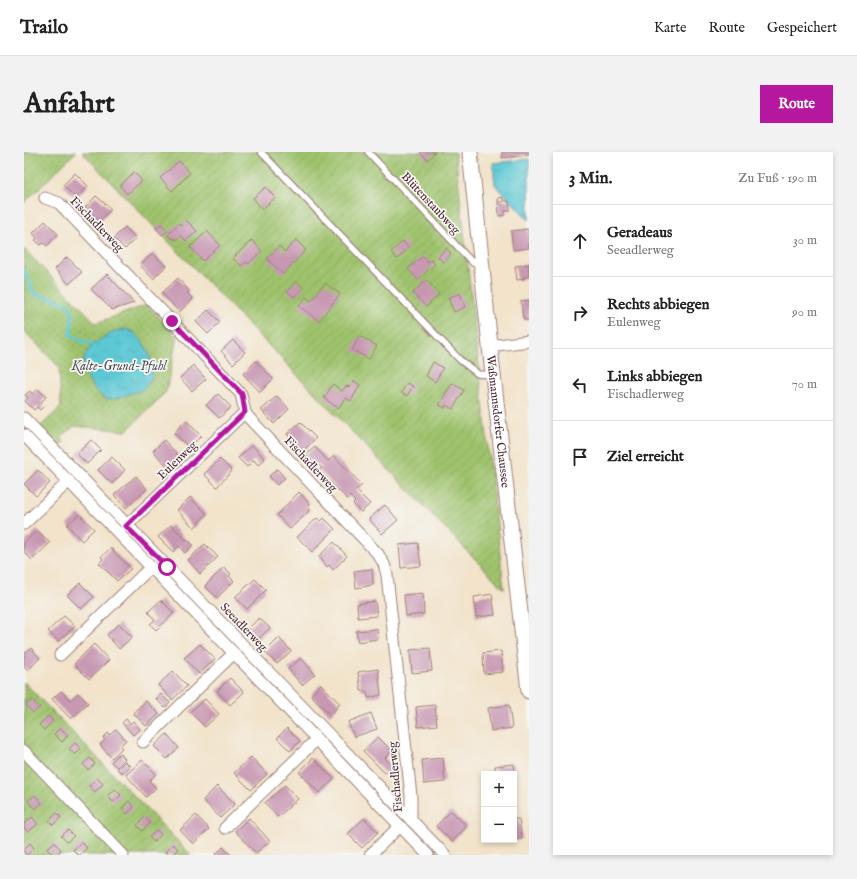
<!DOCTYPE html>
<html lang="de">
<meta charset="utf-8">
<style>
:root{--surface:#fff;--page:#f2f2f2;--text:#222;--muted:#767676;--line:#e0e0e0;--accent:#b5179e}
body{margin:0;font-family:"IM FELL English",serif;background:var(--page);color:var(--text)}
.controls{position:absolute;right:12px;bottom:12px;display:grid;overflow:hidden;border-radius:0px;box-shadow:0 2px 6px #0003}
.controls button{width:36px;height:36px;display:grid;place-items:center;padding:0;border:0;border-bottom:1px solid var(--line);background:var(--surface);color:var(--text);font:20px sans-serif}
.stop{position:absolute;width:12px;height:12px;margin:-9px;border:3px solid #b5179e;border-radius:50%;background:#fff}
.stop.end{background:#b5179e;border-color:#fff;box-shadow:0 1px 4px #0008}
.list{margin:0;padding:0;list-style:none}
h2{display:flex;justify-content:space-between;align-items:center;height:52px;margin:0;padding:0 16px;font-size:17px}
h2 small{font-size:13px;font-weight:400;color:var(--muted)}
.list li{display:grid;grid-template-columns:26px 1fr auto;gap:12px;align-items:center;box-sizing:border-box;height:72px;padding:0 16px;border-top:1px solid var(--line)}
.list b{display:block;font-size:15px;white-space:nowrap}
.list p{margin:0;font-size:13px;white-space:nowrap;color:var(--muted)}
.list em{font-size:13px;font-style:normal;color:var(--muted)}
.icon{flex:none;width:22px;height:22px;fill:none;stroke:currentColor;stroke-width:2;stroke-linecap:round;stroke-linejoin:round}
.map{position:relative;flex:none;width:505px;height:703px;overflow:hidden;border-radius:0px}
header{display:flex;align-items:center;gap:24px;box-sizing:border-box;height:56px;padding:0 20px;background:var(--surface);border-bottom:1px solid var(--line)}
header strong{font-size:19px}
nav{display:flex;gap:22px;margin-inline-start:auto;font-size:14px}
.intro{display:flex;align-items:center;justify-content:space-between;box-sizing:border-box;height:96px;padding:0 24px}
h1{margin:0;font-size:28px}
.button{padding:10px 18px;border-radius:0px;background:var(--accent);color:#fff;font-size:14px;font-weight:700}
main{display:flex;gap:24px;padding:0 24px}
aside{flex:1;background:var(--surface);border-radius:0px;box-shadow:0 2px 6px #0003}
.map>svg:first-child{display:block}
</style>
<header>
<strong>Trailo</strong>
<nav><a>Karte</a><a>Route</a><a>Gespeichert</a></nav>
</header>
<div class="intro"><h1>Anfahrt</h1><a class="button">Route</a></div>
<main>
<div class="map">
<svg width="505" height="703" viewBox="0 0 505 703">
<defs>
<pattern id="park-dots" width="8" height="8" patternUnits="userSpaceOnUse"><rect width="8" height="8" fill="#9fc36d"/><path d="M2 2h.1M6 6h.1" fill="none" stroke="#8aa75f" stroke-width="1.8" stroke-linecap="round"/></pattern>
<pattern id="garden-furrows" width="10" height="10" patternUnits="userSpaceOnUse"><rect width="10" height="10" fill="#9fc36d"/><path d="M-1 1l2-2M0 10L10 0M9 11l2-2" fill="none" stroke="#8aa75f"/></pattern>
<pattern id="water-ripples" width="26" height="14" patternUnits="userSpaceOnUse"><rect width="26" height="14" fill="#5cc8d4"/><path d="M2 4q2-2 4 0t4 0M15 11q2-2 4 0t4 0" fill="none" stroke="#52abb6"/></pattern>
</defs>
<rect width="100%" height="100%" fill="#f6f6f2"/>
<filter id="ink" filterUnits="userSpaceOnUse"><feTurbulence type="fractalNoise" baseFrequency=".025" numOctaves="2"/><feDisplacementMap in="SourceGraphic" scale="8" xChannelSelector="R" yChannelSelector="G"/><feConvolveMatrix kernelMatrix="1 2 1 2 8 2 1 2 1" color-interpolation-filters="sRGB"/></filter>
<filter id="wash" filterUnits="userSpaceOnUse"><feTurbulence type="fractalNoise" baseFrequency=".012" numOctaves="4" result="noise"/><feDisplacementMap in="SourceGraphic" scale="16" xChannelSelector="R" yChannelSelector="G"/><feGaussianBlur stdDeviation="0.9" result="paint"/><feColorMatrix in="noise" values="0 0 0 0 0 0 0 0 0 0 0 0 0 0 0 0 0 1.4 0 .05"/><feComposite in="paint" operator="in"/></filter>
<g filter="url(#wash)">
<rect width="100%" height="100%" fill="#f2e3ca"/>
<polygon fill="#9fc36d" stroke="#74714c" points="0,273 417,703 411,703 302,590 302,587 292,577 290,578 259,546 259,544 244,528 242,528 0,278"/>
<g fill="url(#park-dots)" stroke="#74714c">
<polygon points="0,0 52,0 0,51"/>
<polygon points="0,97 72,171 123,153 153,185 142,240 102,279 50,274 37,286 40,290 34,295 15,276 37,255 35,215 0,179"/>
</g>
<g fill="url(#garden-furrows)" stroke="#74714c">
<polygon points="58,0 431,0 480,437"/>
<polygon points="0,530 167,703 0,703"/>
</g>
<g fill="url(#water-ripples)" stroke="#537480">
<polygon points="505,7 505,68 471,33 469,11"/>
<path d="M100 177C111 179 116 185 122 196 129 208 133 227 119 237 115 240 109 241 104 242 98 245 90 248 83 247 75 244 68 235 64 227 53 207 63 196 80 185 87 181 92 178 100 177Z"/>
</g>
<g fill="none" stroke-linecap="round" stroke-linejoin="round">
<path stroke="#5cc8d4" stroke-width="3.5" d="M0 118 10 142 36 149 46 154C50 164 48 172 46 183L55 188 69 192"/>
</g>
<g id="blocks">
<g fill="#c898b3">
<polygon points="397,0 411,0 404,8 396,1"/>
<polygon points="478,0 505,0 505,3 478,6"/>
<polygon points="155,9 166,21 148,39 136,26"/>
<polygon points="110,20 118,29 103,42 96,34"/>
<polygon points="51,21 64,34 52,46 39,33"/>
<polygon points="242,35 251,46 238,57 229,46"/>
<polygon points="72,44 87,57 76,69 61,56"/>
<polygon points="479,45 479,49 485,49 486,58 481,59 481,63 475,64 474,46"/>
<polygon points="21,69 34,82 23,94 19,91 17,93 11,88 13,86 9,81"/>
<polygon points="163,69 173,79 162,89 158,84 152,88 149,86 148,87 144,83 147,79 155,71 158,74"/>
<polygon points="138,72 144,79 138,83 132,76"/>
<polygon points="101,75 112,86 101,97 90,86"/>
<polygon points="504,77 505,96 489,98 487,79"/>
<polygon points="183,79 196,93 179,109 166,95"/>
<polygon points="228,88 238,99 224,112 222,110 217,114 209,106"/>
<polygon points="272,88 282,98 259,122 243,107 255,94 261,100"/>
<polygon points="379,89 385,96 373,107 367,100"/>
<polygon points="422,96 427,102 419,110 414,105"/>
<polygon points="129,101 142,114 129,127 116,113"/>
<polygon points="399,104 404,110 407,108 411,112 394,128 384,117"/>
<polygon points="43,105 58,120 45,132 31,117"/>
<polygon points="505,112 505,125 499,125 500,127 493,128 491,114"/>
<polygon points="83,122 110,151 88,158 67,137"/>
<polygon points="154,126 165,139 163,141 169,147 155,160 138,141"/>
<polygon points="402,128 415,142 402,155 389,141"/>
<polygon points="272,129 280,136 270,145 263,139"/>
<polygon points="301,131 316,142 295,169 275,154 282,145 287,149"/>
<polygon points="436,141 441,155 430,160 424,146"/>
<polygon points="505,148 505,168 500,168 500,166 499,166 497,149"/>
<polygon points="184,158 196,170 184,182 172,170"/>
<polygon points="336,184 353,194 345,207 328,198"/>
<polygon points="209,188 221,200 209,212 197,199"/>
<polygon points="232,209 249,227 236,240 219,222"/>
<polygon points="409,210 419,216 411,230 402,224"/>
<polygon points="169,213 182,227 168,239 156,226"/>
<polygon points="330,229 336,233 327,249 322,246 314,256 300,246 309,232 318,239 322,234 327,235"/>
<polygon points="383,231 389,234 383,244 377,241"/>
<polygon points="428,231 440,238 429,257 422,253 421,256 415,253"/>
<polygon points="14,237 22,245 17,250 20,254 16,258 13,255 10,258 1,249 4,246 1,243 6,239 8,242"/>
<polygon points="194,242 207,255 195,266 182,253"/>
<polygon points="253,244 265,257 250,272 237,258"/>
<polygon points="162,268 177,284 165,296 150,281"/>
<polygon points="276,270 292,286 279,299 263,282"/>
<polygon points="67,288 77,298 63,312 53,302"/>
<polygon points="140,288 155,304 144,315 129,299"/>
<polygon points="228,293 241,307 234,313 230,308 223,315 214,306"/>
<polygon points="291,295 304,309 310,304 338,333 332,338 346,352 337,360 329,352 331,350 326,344 323,347 295,318 298,316 293,311 291,313 282,303"/>
<polygon points="88,305 101,318 88,332 74,318"/>
<polygon points="196,307 208,319 193,335 180,322"/>
<polygon points="253,317 261,326 253,333 245,324"/>
<polygon points="14,318 26,331 12,344 0,332"/>
<polygon points="112,324 123,337 102,356 90,343"/>
<polygon points="275,340 286,352 283,355 286,358 266,377 253,363"/>
<polygon points="166,345 183,362 170,376 153,358"/>
<polygon points="361,353 374,368 358,382 345,367"/>
<polygon points="55,362 70,377 58,389 43,373"/>
<polygon points="293,366 297,369 300,366 311,377 288,400 273,385"/>
<polygon points="147,373 162,388 163,387 169,393 161,401 155,394 149,400 134,385"/>
<polygon points="13,378 26,391 8,408 0,400 0,391"/>
<polygon points="310,390 323,404 309,418 305,413 303,415 295,404"/>
<polygon points="394,391 397,414 377,416 375,393"/>
<polygon points="181,392 194,405 176,422 164,408"/>
<polygon points="87,396 107,417 93,429 75,411 79,407 77,405"/>
<polygon points="200,415 207,422 205,424 210,429 193,446 181,434"/>
<polygon points="348,417 349,433 332,436 330,419"/>
<polygon points="231,427 242,438 223,457 211,445"/>
<polygon points="56,431 70,445 57,457 43,443"/>
<polygon points="399,441 400,462 382,464 380,443"/>
<polygon points="468,442 471,463 452,465 450,445"/>
<polygon points="137,448 150,461 132,478 126,472 131,468 124,460"/>
<polygon points="351,449 353,464 334,466 333,452"/>
<polygon points="40,464 51,474 34,489 24,479"/>
<polygon points="235,466 246,476 233,488 223,478"/>
<polygon points="95,472 108,485 95,497 83,483"/>
<polygon points="353,477 354,487 334,490 332,479"/>
<polygon points="255,486 267,499 253,512 241,500"/>
<polygon points="70,492 85,508 65,527 50,512"/>
<polygon points="176,492 191,507 175,522 160,506"/>
<polygon points="7,496 16,506 4,518 0,514 0,502"/>
<polygon points="406,496 408,519 388,521 386,498"/>
<polygon points="477,499 479,520 460,522 459,501"/>
<polygon points="277,506 291,522 278,533 264,517"/>
<polygon points="354,517 357,543 344,546 342,539 337,539 334,520"/>
<polygon points="149,519 163,534 148,548 134,533"/>
<polygon points="206,526 220,540 206,553 193,539"/>
<polygon points="297,532 316,552 306,563 287,543"/>
<polygon points="37,539 46,548 54,541 64,551 47,567 28,547"/>
<polygon points="137,542 146,551 141,556 132,547"/>
<polygon points="181,547 195,562 181,575 166,560"/>
<polygon points="8,548 16,555 9,561 2,553"/>
<polygon points="122,549 135,562 122,574 109,561"/>
<polygon points="411,553 413,573 394,575 392,555"/>
<polygon points="485,553 488,576 467,579 464,556"/>
<polygon points="347,561 353,577 330,585 324,570"/>
<polygon points="24,564 29,569 20,578 15,573"/>
<polygon points="102,567 106,572 109,569 116,577 109,583 98,571"/>
<polygon points="36,576 44,583 38,590 30,582"/>
<polygon points="263,576 276,589 266,599 253,586"/>
<polygon points="92,577 102,588 96,594 98,596 88,606 76,593 81,588 79,586 84,581 86,583"/>
<polygon points="143,582 155,596 143,607 130,594"/>
<polygon points="354,585 368,599 361,606 369,614 361,621 339,599"/>
<polygon points="51,591 57,597 51,603 45,597"/>
<polygon points="96,601 101,607 93,615 87,610"/>
<polygon points="227,605 243,622 227,638 210,621"/>
<polygon points="66,606 71,612 64,618 59,612"/>
<polygon points="289,606 310,627 295,641 275,620"/>
<polygon points="419,606 421,630 400,632 398,608"/>
<polygon points="118,608 132,622 125,629 132,636 122,645 102,623"/>
<polygon points="101,609 106,614 98,621 93,617"/>
<polygon points="490,612 491,622 472,622 471,614"/>
<polygon points="73,626 79,632 71,640 65,634"/>
<polygon points="261,633 274,647 254,665 241,651"/>
<polygon points="193,634 211,652 196,666 179,648"/>
<polygon points="91,637 97,643 89,650 83,644"/>
<polygon points="11,643 18,651 11,657 4,649"/>
<polygon points="105,649 110,655 103,662 98,656"/>
<polygon points="427,659 443,674 428,690 412,674"/>
<polygon points="33,661 37,665 29,673 25,669"/>
<polygon points="172,663 185,677 169,692 156,678"/>
<polygon points="8,665 14,672 4,680 0,676 0,672"/>
<polygon points="121,665 126,671 118,679 113,673"/>
<polygon points="225,666 246,689 232,701 211,679"/>
<polygon points="340,666 354,680 338,696 324,682"/>
<polygon points="490,667 495,667 498,687 490,688"/>
<polygon points="44,678 50,684 43,690 37,684"/>
<polygon points="133,678 137,683 130,690 125,685"/>
<polygon points="30,690 37,698 32,703 29,703 23,697"/>
<polygon points="57,690 63,696 56,703 54,703 49,698"/>
<polygon points="6,691 10,696 3,703 0,700 0,697"/>
<polygon points="149,692 154,697 148,703 145,703 141,700"/>
<polygon points="199,695 207,703 191,703"/>
</g>
</g>
</g>
<g filter="url(#ink)">
<use href="#blocks" fill-opacity="0" stroke="#9e817a" stroke-width="1"/>
<g fill="none" stroke-linecap="round" stroke-linejoin="round">
<defs>
<g id="lane">
<polyline points="237,0 436,208 454,222 468,223"/>
<polyline points="344,0 449,111 456,111"/>
</g>
<g id="street">
<polyline points="21,46 35,51 217,242 221,260 224,265 354,402 360,412 363,423 387,644 387,668"/>
<polyline points="466,194 505,189"/>
<polyline points="0,266 421,703"/>
<polyline points="0,283 404,703"/>
<polyline points="0,372 45,329"/>
<polyline points="102,374 221,260"/>
<polyline points="36,503 127,415"/>
<polyline points="119,590 210,501"/>
<polyline points="0,599 99,703"/>
<polyline points="201,676 293,587"/>
<polyline points="346,703 376,674"/>
</g>
<g id="secondary">
<path id="s1" d="M446 0 469 223 505 539"/>
</g>
</defs>
<use href="#lane" stroke="#9e817a" stroke-width="8"/>
<use href="#street" stroke="#9e817a" stroke-width="13"/>
<use href="#secondary" stroke="#9e817a" stroke-width="17"/>
<use href="#lane" stroke="#fff" stroke-width="5.5"/>
<use href="#street" stroke="#fff" stroke-width="11"/>
<use href="#secondary" stroke="#fff" stroke-width="15"/>
</g>
</g>
<g fill="none" stroke-linecap="round" stroke-linejoin="round" filter="url(#ink)">
<polyline stroke="#b5179e" stroke-width="5" points="143,415 102,374 221,260 218,242 148,169"/>
</g>
<g text-anchor="middle" stroke-width="3.5" stroke-linejoin="round" paint-order="stroke">
<g font-size="12" fill="#4a1f2b" stroke="#f6f6f2">
<text transform="translate(407 51) rotate(47)" y="4">Blütenstaubweg</text>
<text transform="translate(73 72) rotate(46)" y="4">Fischadlerweg</text>
<text dy="4" stroke="none"><textPath href="#s1" startOffset="271">Waßmannsdorfer Chaussee</textPath></text>
<text transform="translate(153 308) rotate(-44)" y="4">Eulenweg</text>
<text transform="translate(287 312) rotate(47)" y="4">Fischadlerweg</text>
<text transform="translate(220 475) rotate(46)" y="4">Seeadlerweg</text>
<text transform="translate(371 625) rotate(-95)" y="4">Fischadlerweg</text>
</g>
<g font-size="13" font-style="italic" fill="#4f525e" stroke="#f6f6f2">
<text x="95" y="218">Kalte-Grund-Pfuhl</text>
</g>
</g>
</svg>
<div class="controls">
<button>+</button>
<button>−</button>
</div>
<div class="stop" style="left:143px;top:415px"></div>
<div class="stop end" style="left:148px;top:169px"></div>
</div>
<aside>
<h2>3 Min.<small>Zu Fuß · 190 m</small></h2>
<ul class="list">
<li><svg class="icon" aria-label="ahead" viewBox="0 0 24 24"><path d="M12 20V5M6 11l6-6 6 6"/></svg><div><b>Geradeaus</b><p>Seeadlerweg</p></div><em>30 m</em></li>
<li><svg class="icon" aria-label="right" viewBox="0 0 24 24"><path d="M7 20v-9h11M14 6l5 5-5 5"/></svg><div><b>Rechts abbiegen</b><p>Eulenweg</p></div><em>90 m</em></li>
<li><svg class="icon" aria-label="left" viewBox="0 0 24 24"><path d="M17 20v-9H6M10 6l-5 5 5 5"/></svg><div><b>Links abbiegen</b><p>Fischadlerweg</p></div><em>70 m</em></li>
<li><svg class="icon" aria-label="arrive" viewBox="0 0 24 24"><path d="M6 21V4h12l-3 4 3 4H6"/></svg><div><b>Ziel erreicht</b></div></li>
</ul>
</aside>
</main>
